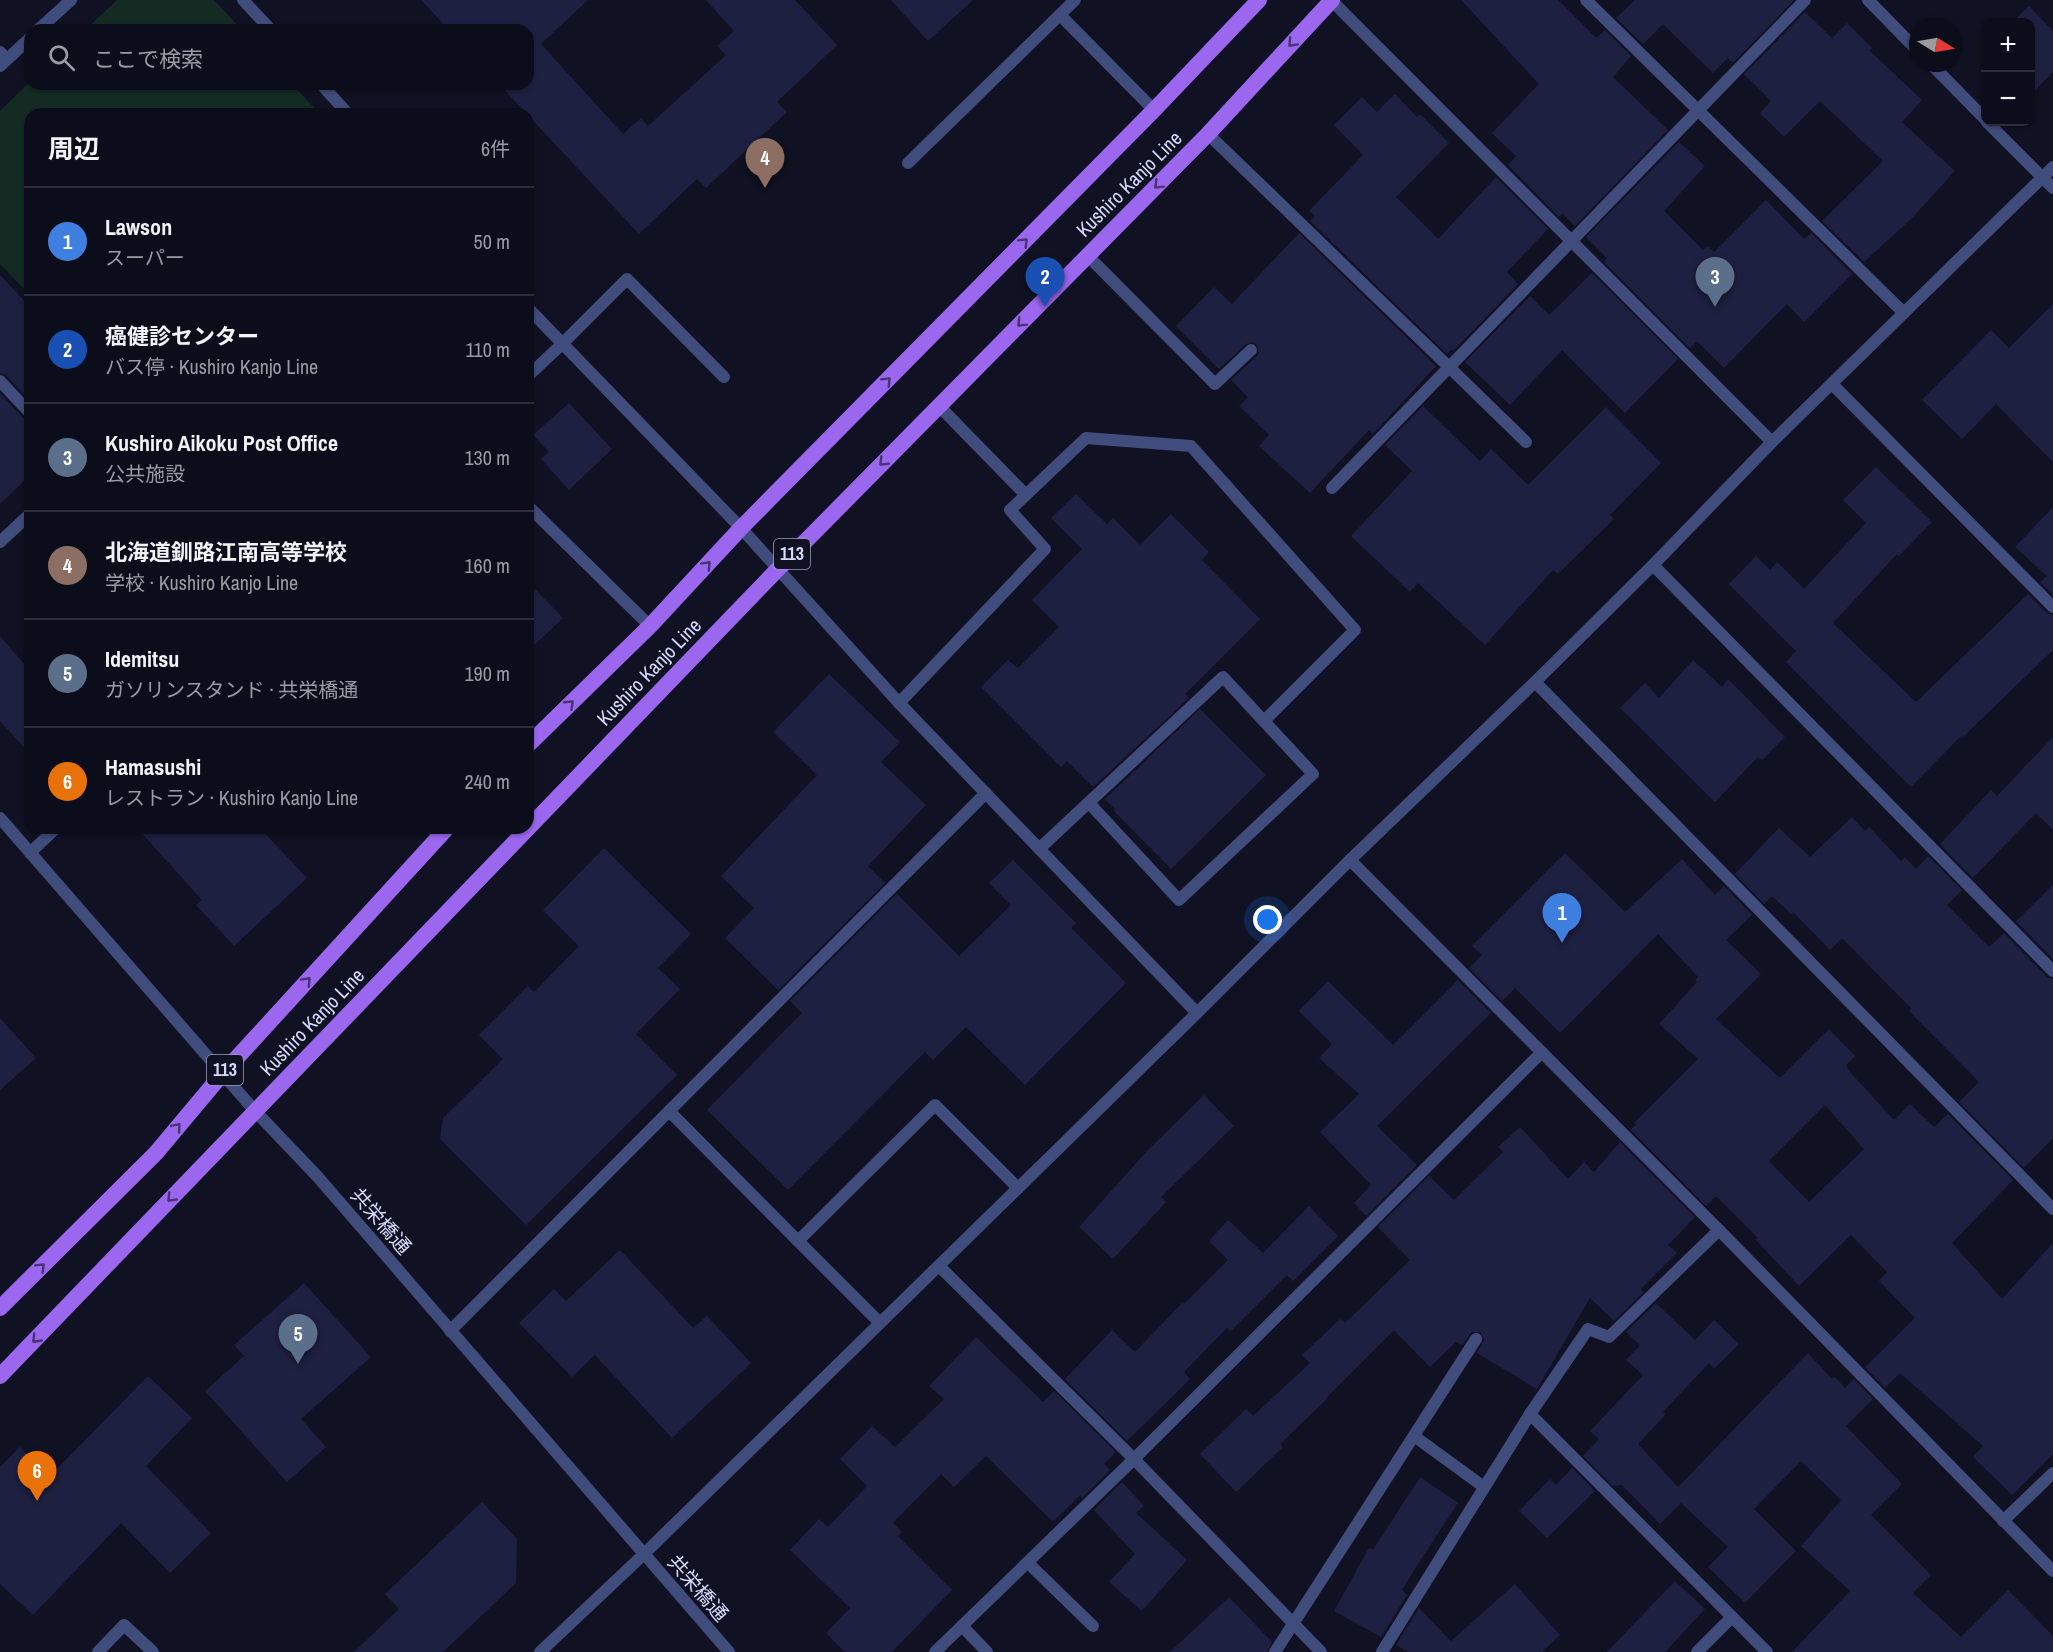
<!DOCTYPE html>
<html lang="ja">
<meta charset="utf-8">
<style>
:root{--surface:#0c0d1a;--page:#151623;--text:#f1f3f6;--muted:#9a9ca2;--line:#2c2d39;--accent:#17e4c6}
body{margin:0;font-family:"Archivo Narrow","Noto Sans JP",sans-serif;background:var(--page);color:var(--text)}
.controls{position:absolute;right:18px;top:18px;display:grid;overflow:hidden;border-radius:12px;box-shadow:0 2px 4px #0004}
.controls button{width:54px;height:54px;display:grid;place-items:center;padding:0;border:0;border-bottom:2px solid var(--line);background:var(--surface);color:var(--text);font:30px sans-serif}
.compass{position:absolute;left:1909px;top:18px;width:54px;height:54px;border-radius:50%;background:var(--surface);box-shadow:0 2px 4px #0004;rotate:101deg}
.you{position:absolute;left:1268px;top:920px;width:21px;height:21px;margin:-15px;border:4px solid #fff;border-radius:50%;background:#1a73e8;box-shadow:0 0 0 9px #1a73e833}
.badge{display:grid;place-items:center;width:39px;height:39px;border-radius:50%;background:var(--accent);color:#fff;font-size:20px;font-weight:700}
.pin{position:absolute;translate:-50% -50px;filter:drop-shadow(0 2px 3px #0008)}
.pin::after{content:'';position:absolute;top:32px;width:21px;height:18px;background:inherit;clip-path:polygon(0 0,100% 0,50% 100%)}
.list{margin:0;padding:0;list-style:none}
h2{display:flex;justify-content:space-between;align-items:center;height:78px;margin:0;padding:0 24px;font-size:26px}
h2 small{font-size:20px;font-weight:400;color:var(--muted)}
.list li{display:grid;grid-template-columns:39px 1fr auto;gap:18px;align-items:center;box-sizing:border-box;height:108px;padding:0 24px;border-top:2px solid var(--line)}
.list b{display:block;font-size:22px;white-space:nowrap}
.list p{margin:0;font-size:20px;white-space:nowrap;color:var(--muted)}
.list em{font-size:20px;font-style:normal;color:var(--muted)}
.icon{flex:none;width:33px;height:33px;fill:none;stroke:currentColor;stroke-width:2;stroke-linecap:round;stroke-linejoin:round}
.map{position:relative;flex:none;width:2053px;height:1652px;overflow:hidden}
.search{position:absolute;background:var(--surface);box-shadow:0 2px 4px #0004;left:24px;top:24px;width:510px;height:66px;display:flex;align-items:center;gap:15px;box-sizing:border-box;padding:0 21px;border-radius:18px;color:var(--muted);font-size:22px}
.panel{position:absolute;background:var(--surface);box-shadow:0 2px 4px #0004;left:24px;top:108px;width:510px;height:726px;border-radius:18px}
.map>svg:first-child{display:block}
</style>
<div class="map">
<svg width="2053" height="1652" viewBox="0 0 2053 1652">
<rect width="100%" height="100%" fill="#101122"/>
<g fill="#142b24">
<polygon points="117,0 214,0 242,30 85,30"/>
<polygon points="30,82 30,84 292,84 320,114 30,114 30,295 0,264 0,111"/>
</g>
<g fill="#1e2041" fill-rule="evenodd">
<polygon points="421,0 588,0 541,44 623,134 641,118 648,126 726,55 717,46 734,31 706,0 795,0 837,45 777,102 787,112 706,188 697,179 639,234 499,84 528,84 528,30 449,30"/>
<polygon points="891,0 973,0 928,41"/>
<polygon points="1461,0 1558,0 1596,38 1605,30 1631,56 1613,77 1668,130 1575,226 1562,213 1559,217 1508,165 1516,156 1492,133 1539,84"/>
<polygon points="1635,0 1794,0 1733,63 1728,58 1713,73 1663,24 1643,44 1616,18"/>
<polygon points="2029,6 2053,31 2053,72 2031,94 2031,22 2012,22"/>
<polygon points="1805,12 1832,38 1847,23 1872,48 1869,50 1922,100 1902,122 1955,171 1911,219 1864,262 1822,221 1883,161 1820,101 1784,137 1760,113 1771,101 1744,74"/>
<polygon points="1395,94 1417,117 1420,114 1449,143 1396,197 1438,239 1496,177 1548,229 1507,272 1518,284 1453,351 1452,349 1447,354 1310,221 1315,216 1309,211 1363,155 1334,125 1362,97 1377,112"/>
<polygon points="1679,142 1705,166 1664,211 1703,250 1708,246 1714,252 1766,200 1804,239 1811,233 1852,274 1804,322 1787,304 1724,368 1697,341 1690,348 1604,262 1607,258 1586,237"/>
<polygon points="1299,233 1436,366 1373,434 1369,430 1310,493 1259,446 1269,435 1239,406 1248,397 1231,380 1257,356 1259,352 1257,345 1253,342 1246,344 1219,369 1176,326 1214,287 1232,304"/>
<polygon points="1592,273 1678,359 1625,413 1562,350 1510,405 1465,362 1530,296 1549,315"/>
<polygon points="0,275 30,307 30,401 6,375 0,373"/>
<polygon points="2053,304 2053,462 1996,404 1962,439 1922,400 1991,330 2009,348"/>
<polygon points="0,393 24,419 30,421 30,475 0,504"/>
<polygon points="569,403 612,449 569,490 541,459 549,452 533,435"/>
<polygon points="1423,406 1480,461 1491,449 1528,485 1606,407 1661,463 1610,515 1614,519 1558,574 1553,570 1485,645 1418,583 1410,592 1351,536 1412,471 1385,445"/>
<polygon points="1876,467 1932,522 1899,556 1897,554 1833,623 1916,702 2028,594 2047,613 2053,615 2053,650 1963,737 1962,735 1911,787 1786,662 1796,651 1729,584 1756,556 1770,570 1777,562 1804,589 1866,523 1843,500"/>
<polygon points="1076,494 1107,524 1113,518 1140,545 1171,514 1209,552 1202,560 1260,619 1185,694 1189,698 1093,787 1067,761 1061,767 981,687 1008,660 1018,668 1059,627 1032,600 1082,549 1051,518"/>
<polygon points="2053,507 2053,595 2040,582 2047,576 2015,547"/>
<polygon points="528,582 563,618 528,651"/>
<polygon points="0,636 30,671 30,754 0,721"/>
<polygon points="1693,660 1722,687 1728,679 1785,737 1762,760 1758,757 1715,802 1620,708 1645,683 1659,698"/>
<polygon points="829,674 900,742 881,762 926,805 868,866 885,883 778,990 725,938 754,908 721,876 817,775 773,732"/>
<polygon points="1200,709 1266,775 1171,869 1114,811 1115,809 1105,799"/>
<polygon points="2053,737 2053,830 2036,813 1973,878 1940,844 1991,790 1997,796"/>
<polygon points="1852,817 1865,831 1869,827 1901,861 1905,857 1916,869 1928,856 1962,890 1947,905 1989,947 2004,933 2047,977 2053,979 2053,1138 2024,1168 1959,1102 1979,1082 1909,1011 1911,1008 1842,938 1830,950 1793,912 1791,914 1772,896 1764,904 1735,874 1779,828 1810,857"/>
<polygon points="137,828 260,828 307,878 234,946 196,905 202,900"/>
<polygon points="604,848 691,934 658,968 680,989 636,1034 677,1075 526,1225 440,1139 443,1118 503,1059 479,1035 528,986 534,992 579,946 543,910"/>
<path d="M1565 853 1625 912 1682 859 1715 895 1724 886 1752 915 1726 940 1761 974 1716 1019 1780 1078 1829 1029 1855 1056 1846 1065 1849 1071 1894 1120 1910 1104 1934 1127 1948 1114 2013 1180 1952 1243 2002 1299 2053 1243V1454L2012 1495 1973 1457 1983 1446 1900 1373 1885 1388 1865 1367 1915 1318 1879 1281 1887 1272 1851 1235 1799 1286 1756 1240 1758 1238 1716 1196 1706 1206 1631 1130 1636 1124 1634 1123 1698 1059 1659 1024 1697 982 1695 980 1698 977 1658 934 1560 1033 1515 988 1502 1001 1469 968 1482 955 1472 946ZM1825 1105 1864 1149 1809 1202 1769 1161Z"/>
<polygon points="1013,860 1076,923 1071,928 1126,983 1025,1085 966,1027 933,1060 925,1052 788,1190 707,1110 802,1013 790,1001 897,894 959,956 1011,905 989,883"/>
<polygon points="2053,885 2053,959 2016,921"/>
<polygon points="1458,980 1491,1013 1377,1126 1417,1165 1366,1216 1354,1203 1371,1185 1320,1132 1359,1094 1319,1058 1332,1044 1299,1011 1328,981 1393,1045"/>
<polygon points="0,1018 36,1058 0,1090"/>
<polygon points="1204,1095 1234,1126 1161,1197 1166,1202 1113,1259 1079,1227 1147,1151"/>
<polygon points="1520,1127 1568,1179 1584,1162 1594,1172 1620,1142 1695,1217 1668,1245 1677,1253 1641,1289 1644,1292 1614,1321 1590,1298 1537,1389 1477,1353 1484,1340 1480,1332 1472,1332 1462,1345 1456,1342 1430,1367 1394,1330 1327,1397 1328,1398 1280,1444 1283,1447 1236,1492 1200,1454 1246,1409 1253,1416 1310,1363 1302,1355 1340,1319 1345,1323 1410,1260 1378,1227 1429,1176 1454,1200 1503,1152 1498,1147"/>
<polygon points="1309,1206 1338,1236 1293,1281 1287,1275 1231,1331 1227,1328 1184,1372 1190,1379 1127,1441 1065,1379 1112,1330 1135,1352 1182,1303 1184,1304 1228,1260 1209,1241 1228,1220 1263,1253"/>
<polygon points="620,1250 693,1328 707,1316 751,1363 672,1438 595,1355 572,1377 519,1323 554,1289 566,1301"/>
<polygon points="304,1283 371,1357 301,1419 326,1447 287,1482 205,1391 244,1356 234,1345"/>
<polygon points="1656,1303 1695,1340 1714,1320 1739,1344 1714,1369 1709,1363 1663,1412 1666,1414 1638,1444 1678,1487 1808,1353 1832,1379 1835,1377 1845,1388 1854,1379 1873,1399 1846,1426 1902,1484 1871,1515 1931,1575 1913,1593 1961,1637 2008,1590 2053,1636 2053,1652 1792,1652 1850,1591 1801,1546 1841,1500 1801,1461 1754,1509 1796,1551 1745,1603 1708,1567 1728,1547 1681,1503 1660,1524 1622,1485 1613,1486 1583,1456 1599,1439 1590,1431 1643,1375 1626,1360 1640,1345 1626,1332"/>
<polygon points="976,1337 1043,1402 1054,1391 1116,1452 1104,1464 1110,1470 1082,1498 1080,1495 1053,1522 986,1456 954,1487 941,1474 893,1523 902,1532 898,1536 952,1590 892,1652 845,1652 826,1633 850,1608 790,1550 819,1519 828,1527 867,1486 840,1459 872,1426 895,1447 944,1399 929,1386"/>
<polygon points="148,1376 192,1418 146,1466 211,1533 170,1573 121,1523 33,1615 0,1584 0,1467 20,1447 49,1477"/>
<polygon points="1572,1468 1595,1491 1547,1538 1519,1511 1550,1479 1556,1485"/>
<polygon points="1420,1477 1458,1503 1414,1570 1402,1590 1407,1595 1381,1637 1334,1611 1369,1548 1373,1550"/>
<polygon points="1122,1482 1144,1506 1136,1513 1187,1560 1142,1611 1109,1582 1135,1554 1094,1510"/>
<polygon points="482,1502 517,1539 516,1583 443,1652 354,1652 399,1609 385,1594"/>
<polygon points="1675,1581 1705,1609 1665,1652 1607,1652"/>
<polygon points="1515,1584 1560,1635 1542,1652 1408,1652 1396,1645 1419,1608 1451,1641"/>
<polygon points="1229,1597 1272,1642 1267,1652 1170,1652"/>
</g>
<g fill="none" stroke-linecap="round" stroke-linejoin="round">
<g stroke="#404c7c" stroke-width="12">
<polyline points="1060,15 1154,110"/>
<polyline points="0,52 7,59"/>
<polyline points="908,163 1075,0"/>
<polyline points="1088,256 1215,384 1251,350"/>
<polyline points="562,344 627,279 724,377"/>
<polyline points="1449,367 1526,442"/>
<polyline points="0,381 30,413"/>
<polyline points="939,406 1026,495"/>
<polyline points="528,506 650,626"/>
<polyline points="899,703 1045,549 1010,510 1086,438 1191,446 1355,630 1264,721"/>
<polyline points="1040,848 1223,677 1313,774 1179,900 1089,803"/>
<polyline points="669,1111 798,1241 935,1105 1018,1188"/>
<polyline points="798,1241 880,1323"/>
<polyline points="450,1331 986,793"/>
<polyline points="1414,1436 1484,1487"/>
<polyline points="2003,1521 2053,1473"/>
<polyline points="1028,1563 1093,1626"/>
<polyline points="962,1626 987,1652"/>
<polyline points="98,1652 124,1625 153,1652"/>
<polyline points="1275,1652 1476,1339"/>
<polyline points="1382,1652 1530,1414"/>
</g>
<g stroke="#404c7c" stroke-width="12">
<polyline points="243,0 271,30"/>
<polyline points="1331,0 1772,442"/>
<polyline points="1586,0 1904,313"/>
<polyline points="1868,0 1918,51"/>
<polyline points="38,30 71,0"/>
<polyline points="1930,63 1986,120"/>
<polyline points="0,66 30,38"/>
<polyline points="321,84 348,114"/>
<polyline points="1987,122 2053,188"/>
<polyline points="1208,134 1449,367"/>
<polyline points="528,308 741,528 899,703 1197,1013"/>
<polyline points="528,376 562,344"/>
<polyline points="1832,384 2053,607"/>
<polyline points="1332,488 1805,0"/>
<polyline points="0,542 30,514"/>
<polyline points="1653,565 2053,971"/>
<polyline points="1535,682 2053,1209"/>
<polyline points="30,853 56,828"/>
<polyline points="1350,860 1719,1230 2053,1571"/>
<polyline points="1719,1230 1609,1337 1588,1329 1530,1414 1767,1652"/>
<polyline points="939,1266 1134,1459 1321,1652"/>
<polyline points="540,1652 643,1555 1197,1013 1350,860 1535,682 1653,565 1772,442 2053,167"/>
<polyline points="935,1652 1134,1459 1542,1052"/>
<polyline points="1697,1652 1732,1617"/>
</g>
<polyline stroke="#404c7c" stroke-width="12" points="0,818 255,1111 317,1176 729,1652"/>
<g stroke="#9b67ef" stroke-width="16">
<polyline points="528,745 650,626 741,528 1154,110 1259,0"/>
<polyline points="0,1308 156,1153 223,1073 447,828"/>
<polyline points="0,1376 778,569 1208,134 1332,0"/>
</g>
</g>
<defs><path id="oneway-chevron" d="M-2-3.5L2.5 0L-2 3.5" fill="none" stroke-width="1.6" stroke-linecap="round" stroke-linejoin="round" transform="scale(1.5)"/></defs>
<g stroke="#483374">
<use href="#oneway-chevron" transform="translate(1292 43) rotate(133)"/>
<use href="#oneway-chevron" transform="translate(1158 185) rotate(135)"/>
<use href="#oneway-chevron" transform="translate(1024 242) rotate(-45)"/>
<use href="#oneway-chevron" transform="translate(1021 323) rotate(135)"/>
<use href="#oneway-chevron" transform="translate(887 381) rotate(-45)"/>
<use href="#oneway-chevron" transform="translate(883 462) rotate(135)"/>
<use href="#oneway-chevron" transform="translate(707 565) rotate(-47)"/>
<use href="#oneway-chevron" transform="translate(570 704) rotate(-44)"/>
<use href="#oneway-chevron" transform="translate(307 981) rotate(-47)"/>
<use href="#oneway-chevron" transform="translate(177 1127) rotate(-50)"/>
<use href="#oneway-chevron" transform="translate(171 1198) rotate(134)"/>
<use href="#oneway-chevron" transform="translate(41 1267) rotate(-45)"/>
<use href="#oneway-chevron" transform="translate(36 1339) rotate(134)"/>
</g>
<g text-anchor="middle" stroke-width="4.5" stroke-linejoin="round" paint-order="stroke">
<g fill="#101122" stroke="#9a9eba" stroke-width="1.5">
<rect x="774" y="539" width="36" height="30" rx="4.5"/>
<rect x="207" y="1055" width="36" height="30" rx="4.5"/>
</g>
<g font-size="18" font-weight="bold" fill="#d5dafb">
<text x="792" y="560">113</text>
<text x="225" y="1076">113</text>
</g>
<g font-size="20" fill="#d5dafb" stroke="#101122">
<text transform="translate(1129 184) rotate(-45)" y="7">Kushiro Kanjo Line</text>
<text transform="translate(649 672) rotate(-46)" y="7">Kushiro Kanjo Line</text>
<text transform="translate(312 1022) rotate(-46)" y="7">Kushiro Kanjo Line</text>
<text transform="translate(381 1221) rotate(49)" y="7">共栄橋通</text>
<text transform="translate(698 1588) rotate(49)" y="7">共栄橋通</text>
</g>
</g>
</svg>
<div class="controls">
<button>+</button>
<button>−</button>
</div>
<svg class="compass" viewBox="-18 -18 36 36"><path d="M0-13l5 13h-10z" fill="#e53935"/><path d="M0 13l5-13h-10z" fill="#9a9ca2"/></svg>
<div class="you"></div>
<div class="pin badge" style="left:1562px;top:943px;background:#3f7fe0">1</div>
<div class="pin badge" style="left:1045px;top:307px;background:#1a4fb4">2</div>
<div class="pin badge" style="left:1715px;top:307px;background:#5c6f8a">3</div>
<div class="pin badge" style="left:765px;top:188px;background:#8d6e63">4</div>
<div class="pin badge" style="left:298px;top:1364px;background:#5c6f8a">5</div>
<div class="pin badge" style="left:37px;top:1501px;background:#e8710a">6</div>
<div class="search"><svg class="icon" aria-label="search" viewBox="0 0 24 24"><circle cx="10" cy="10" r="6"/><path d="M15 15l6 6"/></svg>ここで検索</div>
<section class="panel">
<h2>周辺<small>6件</small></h2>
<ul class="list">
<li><span class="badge" style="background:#3f7fe0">1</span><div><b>Lawson</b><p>スーパー</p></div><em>50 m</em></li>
<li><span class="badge" style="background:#1a4fb4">2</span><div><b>癌健診センター</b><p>バス停 · Kushiro Kanjo Line</p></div><em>110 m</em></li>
<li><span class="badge" style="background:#5c6f8a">3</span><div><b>Kushiro Aikoku Post Office</b><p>公共施設</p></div><em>130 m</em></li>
<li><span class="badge" style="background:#8d6e63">4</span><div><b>北海道釧路江南高等学校</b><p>学校 · Kushiro Kanjo Line</p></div><em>160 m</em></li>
<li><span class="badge" style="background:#5c6f8a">5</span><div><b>Idemitsu</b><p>ガソリンスタンド · 共栄橋通</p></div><em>190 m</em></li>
<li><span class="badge" style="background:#e8710a">6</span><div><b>Hamasushi</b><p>レストラン · Kushiro Kanjo Line</p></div><em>240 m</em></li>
</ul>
</section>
</div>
